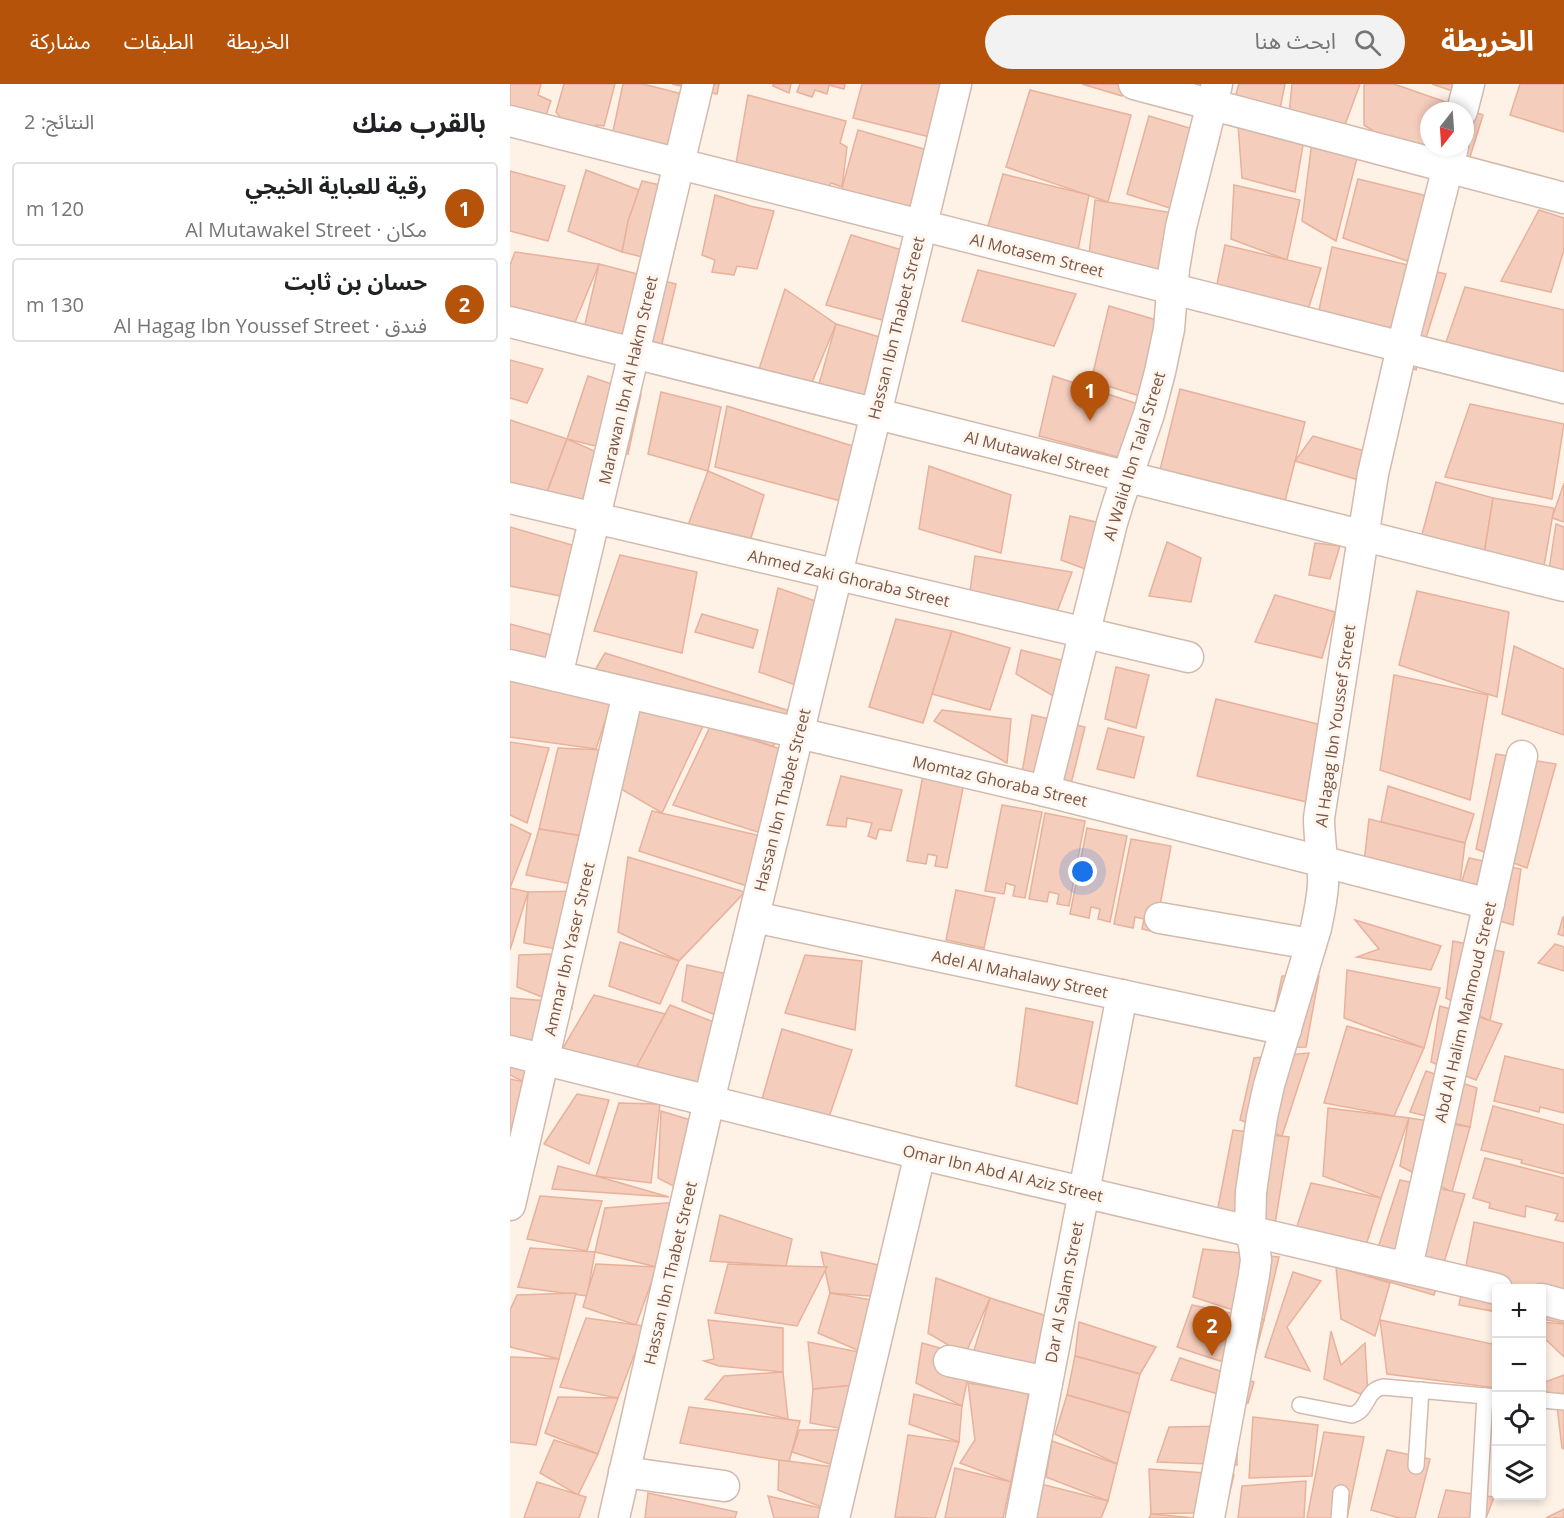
<!DOCTYPE html>
<html lang="ar">
<meta charset="utf-8">
<style>
:root{--surface:#fff;--page:#f2f2f2;--text:#202124;--muted:#757577;--line:#e0e0e0;--accent:#b45309}
body{margin:0;font-family:"Open Sans","Noto Sans Arabic",sans-serif;background:var(--page);color:var(--text);direction:rtl}
.controls{position:absolute;right:18px;bottom:18px;display:grid;overflow:hidden;border-radius:6px;box-shadow:0 3px 9px #0003}
.controls button{width:54px;height:54px;display:grid;place-items:center;padding:0;border:0;border-bottom:2px solid var(--line);background:var(--surface);color:var(--text);font:30px sans-serif}
.compass{position:absolute;left:910px;top:18px;width:54px;height:54px;border-radius:50%;background:var(--surface);box-shadow:0 3px 9px #0003;rotate:197deg}
.you{position:absolute;left:573px;top:788px;width:21px;height:21px;margin:-15px;border:4px solid #fff;border-radius:50%;background:#1a73e8;box-shadow:0 0 0 9px #1a73e833}
.badge{display:grid;place-items:center;width:39px;height:39px;border-radius:50%;background:var(--accent);color:#fff;font-size:20px;font-weight:700}
.pin{position:absolute;translate:-50% -50px;filter:drop-shadow(0 2px 3px #0008)}
.pin::after{content:'';position:absolute;top:32px;width:21px;height:18px;background:inherit;clip-path:polygon(0 0,100% 0,50% 100%)}
.list{margin:0;padding:0;list-style:none}
h2{display:flex;justify-content:space-between;align-items:center;height:78px;margin:0;padding:0 24px;font-size:26px}
h2 small{font-size:20px;font-weight:400;color:var(--muted)}
.list li{display:grid;grid-template-columns:39px 1fr auto;gap:18px;align-items:center;box-sizing:border-box;height:84px;margin:0 12px 12px;padding:0 12px;border:2px solid var(--line);border-radius:6px}
.list b{display:block;font-size:22px;white-space:nowrap}
.list p{margin:0;font-size:20px;white-space:nowrap;color:var(--muted)}
.list em{font-size:20px;font-style:normal;color:var(--muted)}
.icon{flex:none;width:33px;height:33px;fill:none;stroke:currentColor;stroke-width:2;stroke-linecap:round;stroke-linejoin:round}
.map{position:relative;flex:none;width:1054px;height:1434px;overflow:hidden;direction:ltr}
header{display:flex;align-items:center;gap:36px;box-sizing:border-box;height:84px;padding:0 30px;background:var(--accent);color:#fff}
header strong{font-size:28px}
nav{display:flex;gap:33px;margin-inline-start:auto;font-size:21px}
.search{width:420px;height:54px;background:var(--page);display:flex;align-items:center;gap:15px;box-sizing:border-box;padding:0 21px;border-radius:33px;color:var(--muted);font-size:22px}
main{display:flex}
aside{flex:1;background:var(--surface)}
.map>svg:first-child{display:block}
</style>
<header>
<strong>الخريطة</strong>
<div class="search"><svg class="icon" aria-label="search" viewBox="0 0 24 24"><circle cx="10" cy="10" r="6"/><path d="M15 15l6 6"/></svg>ابحث هنا</div>
<nav><a>الخريطة</a><a>الطبقات</a><a>مشاركة</a></nav>
</header>
<main>
<div class="map">
<svg width="1054" height="1434" viewBox="0 0 1054 1434">
<rect width="100%" height="100%" fill="#fef2e6"/>
<g fill="#f5cdbc" stroke="#e8b19b" stroke-width="1.5" fill-rule="evenodd">
<polygon points="0,0 31,0 28,11 41,17 32,42 0,31"/>
<polygon points="54,0 105,0 94,42 86,41 82,53 50,43 51,34 46,28"/>
<polygon points="113,0 133,0 196,16 184,71 102,52"/>
<polygon points="162,0 209,0 207,10"/>
<polygon points="263,0 281,0 279,9 263,2"/>
<polygon points="290,0 335,0 334,5 319,1 317,10 305,6 302,13 287,8"/>
<polygon points="352,0 435,0 424,54 343,34"/>
<polygon points="572,0 615,0 612,12"/>
<polygon points="729,0 775,0 769,30 724,17"/>
<polygon points="782,0 850,0 833,46 779,31"/>
<path d="M854 0H884L973 31 951 102 854 41ZM919 27H955V63H919Z"/>
<polygon points="922,0 972,0 969,16"/>
<polygon points="1010,0 1054,0 1054,48 1000,31"/>
<polygon points="520,6 621,31 598,118 496,83"/>
<polygon points="238,11 336,37 330,59 337,63 332,103 321,99 317,107 226,80"/>
<polygon points="639,32 710,53 687,133 617,110"/>
<polygon points="728,41 794,55 785,108 732,94"/>
<polygon points="348,46 421,67 403,128 331,108"/>
<polygon points="802,57 848,70 826,157 792,137"/>
<polygon points="76,86 129,106 112,168 58,147"/>
<polygon points="0,87 55,102 38,157 0,147"/>
<polygon points="493,90 579,111 565,181 476,149"/>
<polygon points="848,95 942,118 925,187 833,154"/>
<polygon points="132,97 178,107 161,180 112,168 118,137"/>
<polygon points="724,101 790,116 777,176 721,155"/>
<polygon points="205,111 240,122 264,127 247,185 227,182 224,191 202,188 205,176 192,171"/>
<polygon points="585,116 687,133 670,196 579,171"/>
<polygon points="1029,126 1054,134 1054,166 1041,208 991,197"/>
<polygon points="341,151 399,168 380,238 316,221"/>
<polygon points="715,161 811,184 797,229 706,205"/>
<polygon points="822,163 936,190 906,286 808,231"/>
<polygon points="5,168 89,180 63,243 0,229 0,181"/>
<polygon points="89,180 166,200 150,268 73,249"/>
<polygon points="468,186 566,210 544,262 452,237"/>
<polygon points="955,203 1054,226 1054,304 931,273"/>
<polygon points="275,205 326,240 300,303 248,288"/>
<polygon points="599,222 667,242 643,316 581,297"/>
<polygon points="326,240 373,254 360,321 307,307"/>
<polygon points="0,276 33,285 17,319 0,314"/>
<polygon points="78,292 131,310 118,370 57,355"/>
<polygon points="543,292 634,322 612,374 529,352"/>
<polygon points="670,305 795,338 775,417 650,386"/>
<polygon points="151,308 211,323 198,387 138,370"/>
<polygon points="960,320 1054,340 1042,415 935,393"/>
<polygon points="217,322 349,364 338,419 205,383"/>
<polygon points="0,336 57,355 34,416 0,408"/>
<polygon points="803,352 879,374 872,403 785,377"/>
<polygon points="57,355 111,379 98,437 34,416"/>
<polygon points="419,382 501,411 491,469 409,445"/>
<polygon points="198,387 254,411 232,484 170,463"/>
<polygon points="926,398 983,414 974,471 910,458"/>
<polygon points="1054,399 1054,438 1042,434"/>
<polygon points="983,414 1044,424 1033,488 974,471"/>
<polygon points="560,432 595,440 578,486 551,476"/>
<polygon points="1046,440 1054,443 1054,491 1039,486"/>
<polygon points="0,443 86,468 76,517 0,502"/>
<polygon points="657,458 691,474 681,518 639,512"/>
<polygon points="805,459 830,462 820,495 799,491"/>
<polygon points="110,471 187,488 172,569 84,547"/>
<polygon points="465,472 562,488 542,541 458,521"/>
<polygon points="268,504 314,520 294,604 249,588"/>
<polygon points="907,507 999,528 987,613 889,581"/>
<polygon points="765,511 825,528 812,574 745,558"/>
<polygon points="192,530 248,546 243,564 185,548"/>
<polygon points="386,535 442,547 413,639 359,623"/>
<polygon points="0,540 45,552 30,588 0,575"/>
<polygon points="442,547 500,564 480,626 422,610"/>
<polygon points="1004,562 1054,585 1054,651 992,630"/>
<polygon points="511,566 567,580 550,616 506,590"/>
<polygon points="95,569 280,627 263,663 84,588"/>
<polygon points="606,583 639,591 626,644 595,635"/>
<polygon points="884,591 978,611 960,716 870,686"/>
<polygon points="0,595 102,616 86,665 0,653"/>
<polygon points="706,615 832,646 801,719 687,692"/>
<polygon points="128,625 193,642 152,729 111,705"/>
<polygon points="432,626 501,635 497,679 424,637"/>
<polygon points="522,631 575,643 560,704 512,689"/>
<polygon points="200,643 274,666 254,750 163,721"/>
<polygon points="598,644 634,653 624,694 587,685"/>
<polygon points="0,658 39,664 17,739 0,731"/>
<polygon points="48,664 94,666 79,753 29,745"/>
<polygon points="986,670 1046,680 1017,784 966,765"/>
<polygon points="413,691 454,699 437,784 425,782 427,772 418,770 416,780 397,777"/>
<polygon points="331,692 392,706 381,747 369,745 366,755 358,752 362,739 337,734 336,743 317,741"/>
<polygon points="878,702 964,730 955,759 871,738"/>
<polygon points="492,721 532,728 515,814 503,812 505,802 496,799 494,810 475,807"/>
<polygon points="142,727 247,751 237,802 129,767"/>
<polygon points="535,729 575,737 559,822 547,820 549,810 539,808 537,818 519,815"/>
<polygon points="859,735 955,759 949,807 854,778"/>
<polygon points="0,740 21,750 0,804"/>
<polygon points="577,744 617,752 600,838 588,835 590,825 581,823 579,834 560,830"/>
<polygon points="29,745 79,753 61,800 16,791"/>
<polygon points="621,755 661,762 645,848 632,845 634,835 625,833 623,844 604,840"/>
<polygon points="118,773 235,808 169,877 108,848"/>
<polygon points="959,774 1011,785 1003,841 944,823"/>
<polygon points="0,804 18,808 0,866"/>
<polygon points="446,806 485,814 474,864 436,856"/>
<polygon points="81,807 68,869 14,859 18,808"/>
<polygon points="1053,833 1054,833 1054,852 1048,850"/>
<polygon points="845,836 931,862 921,886 847,873 869,865"/>
<polygon points="943,857 994,868 980,937 936,914"/>
<polygon points="110,858 169,877 150,920 99,902"/>
<polygon points="1045,860 1054,863 1054,887 1028,879"/>
<polygon points="68,869 62,925 7,903 9,871"/>
<polygon points="295,871 352,877 345,946 275,929"/>
<polygon points="177,881 222,891 210,933 172,917"/>
<polygon points="837,886 930,904 914,964 834,934"/>
<polygon points="772,892 809,892 796,963 757,964"/>
<polygon points="84,911 155,930 119,1004 53,964"/>
<polygon points="0,914 38,917 14,998 0,991"/>
<polygon points="160,921 214,942 190,1006 127,982"/>
<polygon points="930,922 992,940 966,996 921,978"/>
<polygon points="516,924 583,938 567,1020 506,1002"/>
<polygon points="837,942 914,964 884,1032 814,1019"/>
<polygon points="272,945 342,966 318,1036 250,1022"/>
<polygon points="799,969 772,1052 730,1036 744,974"/>
<polygon points="995,972 1054,986 1054,1029 1030,1023 1029,1028 984,1017"/>
<polygon points="916,987 967,1004 960,1043 900,1028"/>
<polygon points="0,995 14,998 0,1055"/>
<polygon points="67,1010 99,1016 79,1080 34,1060"/>
<polygon points="109,1019 150,1020 141,1099 86,1092"/>
<polygon points="983,1022 1054,1041 1054,1090 1011,1079 1012,1076 971,1066"/>
<polygon points="818,1024 899,1034 871,1114 813,1092"/>
<polygon points="151,1027 184,1037 169,1105 148,1094"/>
<polygon points="899,1034 960,1043 942,1108 890,1082"/>
<polygon points="723,1046 779,1053 760,1172 703,1149"/>
<polygon points="975,1074 1054,1094 1054,1138 1045,1136 1048,1130 1016,1122 1015,1133 979,1124 980,1119 963,1114"/>
<polygon points="48,1082 86,1092 159,1113 42,1105"/>
<polygon points="890,1096 955,1110 924,1211 859,1192"/>
<polygon points="801,1099 871,1114 847,1190 779,1167"/>
<polygon points="30,1112 92,1117 77,1167 17,1155"/>
<polygon points="168,1118 147,1183 85,1168 95,1124"/>
<polygon points="210,1131 282,1155 276,1182 200,1177"/>
<polygon points="964,1138 1054,1159 1054,1239 1032,1235 1032,1204 987,1204 987,1228 949,1221"/>
<polygon points="20,1164 85,1168 77,1212 8,1203"/>
<polygon points="693,1165 769,1173 754,1236 683,1213"/>
<polygon points="311,1168 382,1184 373,1213 320,1209"/>
<polygon points="86,1180 147,1183 126,1241 73,1223"/>
<polygon points="218,1180 276,1182 317,1183 287,1242 205,1229"/>
<polygon points="826,1183 880,1199 865,1252 831,1235"/>
<polygon points="783,1188 811,1197 777,1243 800,1287 755,1273"/>
<polygon points="426,1194 480,1214 455,1271 418,1249"/>
<polygon points="66,1209 49,1275 0,1263 0,1226 7,1211"/>
<polygon points="320,1209 369,1217 354,1269 308,1249"/>
<polygon points="480,1214 537,1232 522,1295 462,1273"/>
<polygon points="682,1221 754,1236 741,1287 667,1263"/>
<polygon points="76,1234 135,1242 108,1314 50,1303"/>
<polygon points="198,1236 273,1244 273,1288 209,1282 194,1277 204,1275"/>
<polygon points="870,1236 987,1261 987,1304 877,1290"/>
<polygon points="569,1238 646,1263 630,1290 565,1272"/>
<polygon points="1032,1238 1054,1240 1054,1273 1032,1252"/>
<polygon points="821,1247 831,1281 855,1259 858,1313 814,1295"/>
<polygon points="298,1258 354,1269 346,1301 303,1305"/>
<polygon points="412,1259 462,1273 452,1322 406,1299"/>
<polygon points="565,1272 630,1290 620,1329 557,1311"/>
<polygon points="0,1273 49,1275 26,1361 0,1358"/>
<polygon points="670,1274 744,1298 738,1319 661,1296"/>
<polygon points="273,1288 278,1335 195,1315 214,1292"/>
<polygon points="1054,1291 1054,1312 1032,1307 1032,1299"/>
<polygon points="458,1299 519,1309 501,1398 450,1379 465,1356"/>
<polygon points="346,1301 340,1346 300,1339 303,1305"/>
<polygon points="404,1310 452,1322 449,1358 399,1340"/>
<polygon points="557,1311 620,1329 607,1380 545,1350"/>
<polygon points="48,1313 108,1314 88,1370 35,1349"/>
<polygon points="1046,1314 1054,1315 1054,1365 1052,1364"/>
<polygon points="179,1323 290,1337 279,1378 170,1359"/>
<polygon points="743,1333 808,1341 802,1392 739,1394"/>
<polygon points="727,1342 727,1381 647,1378 659,1343"/>
<polygon points="289,1346 340,1346 332,1384 282,1368"/>
<polygon points="814,1348 854,1353 837,1434 797,1434"/>
<polygon points="398,1351 449,1358 425,1434 385,1433"/>
<polygon points="44,1356 88,1370 68,1411 30,1389"/>
<polygon points="542,1357 607,1380 598,1417 536,1393"/>
<polygon points="877,1366 920,1375 905,1434 889,1434 861,1426"/>
<polygon points="269,1376 332,1384 319,1426 268,1406"/>
<polygon points="445,1384 501,1398 493,1434 435,1434"/>
<polygon points="639,1385 724,1391 715,1428 641,1430"/>
<polygon points="796,1397 794,1434 728,1434 732,1402"/>
<polygon points="27,1398 76,1413 69,1434 14,1434"/>
<polygon points="531,1400 598,1417 591,1434 527,1434"/>
<polygon points="936,1406 984,1413 976,1434 928,1434"/>
<polygon points="138,1409 227,1428 225,1434 135,1434"/>
<polygon points="258,1412 319,1426 317,1434 264,1434"/>
<polygon points="1054,1425 1054,1434 1036,1434"/>
<polygon points="641,1430 686,1434 639,1434"/>
</g>
<g fill="none" stroke-linecap="round" stroke-linejoin="round">
<defs>
<g id="service">
<polyline points="1032,1316 1054,1318"/>
<path d="M790 1321 842 1331C860 1325 854 1307 873 1303L987 1313"/>
<polyline points="906,1382 911,1306"/>
<polyline points="829,1434 831,1409"/>
<polyline points="968,1434 975,1312"/>
</g>
<g id="minor">
<polyline points="624,0 1054,114"/>
<polyline points="952,27 959,0"/>
<polyline points="0,37 1054,304"/>
<polyline points="0,238 1054,502"/>
<polyline points="0,414 678,573"/>
<polyline points="0,581 535,707 979,820"/>
<polyline points="47,592 188,0"/>
<polyline points="535,707 602,439 609,416 639,330 650,288 659,245 664,185 671,143 707,0"/>
<polyline points="244,833 776,946"/>
<polyline points="650,834 801,860"/>
<polyline points="0,967 410,1070 987,1205"/>
<polyline points="0,1121 118,609"/>
<polyline points="897,1183 1012,672"/>
<polyline points="1032,1215 1054,1221"/>
<polyline points="439,1277 537,1298"/>
<polyline points="114,1388 214,1402"/>
<polyline points="104,1434 199,1017 446,0"/>
<polyline points="324,1434 410,1070"/>
<polyline points="511,1434 612,911"/>
<path d="M699 1434 744 1191 746 1176 744 1161 740 1146 741 1108 752 1033 759 1001 806 844C809 830 812 815 813 801 814 779 809 757 809 734L863 390 892 263 943 63"/>
</g>
</defs>
<use href="#service" stroke="#d3baad" stroke-width="18"/>
<use href="#minor" stroke="#d3baad" stroke-width="33"/>
<use href="#service" stroke="#fff" stroke-width="15"/>
<use href="#minor" stroke="#fff" stroke-width="30"/>
</g>
<g text-anchor="middle" stroke-width="6" stroke-linejoin="round" paint-order="stroke">
<g font-size="16" fill="#795549" stroke="#fff6ed">
<text transform="translate(527 171) rotate(14)" y="6">Al Motasem Street</text>
<text transform="translate(386 244) rotate(-76)" y="6">Hassan Ibn Thabet Street</text>
<text transform="translate(118 296) rotate(-77)" y="6">Marawan Ibn Al Hakm Street</text>
<text transform="translate(527 370) rotate(14)" y="6">Al Mutawakel Street</text>
<text transform="translate(624 372) rotate(-73)" y="6">Al Walid Ibn Talal Street</text>
<text transform="translate(339 494) rotate(13)" y="6">Ahmed Zaki Ghoraba Street</text>
<text transform="translate(825 642) rotate(-82)" y="6">Al Hagag Ibn Youssef Street</text>
<text transform="translate(490 697) rotate(13)" y="6">Momtaz Ghoraba Street</text>
<text transform="translate(272 716) rotate(-76)" y="6">Hassan Ibn Thabet Street</text>
<text transform="translate(59 865) rotate(-77)" y="6">Ammar Ibn Yaser Street</text>
<text transform="translate(510 890) rotate(12)" y="6">Adel Al Mahalawy Street</text>
<text transform="translate(955 928) rotate(-77)" y="6">Abd Al Halim Mahmoud Street</text>
<text transform="translate(493 1089) rotate(13)" y="6">Omar Ibn Abd Al Aziz Street</text>
<text transform="translate(160 1189) rotate(-77)" y="6">Hassan Ibn Thabet Street</text>
<text transform="translate(554 1208) rotate(-79)" y="6">Dar Al Salam Street</text>
</g>
</g>
</svg>
<div class="controls">
<button>+</button>
<button>−</button>
<button><svg class="icon" aria-label="locate" viewBox="0 0 24 24"><circle cx="12" cy="12" r="6"/><path d="M12 2v4M12 18v4M2 12h4M18 12h4"/></svg></button>
<button><svg class="icon" aria-label="layers" viewBox="0 0 24 24"><path d="M12 4l9 5-9 5-9-5zM3 14l9 5 9-5"/></svg></button>
</div>
<svg class="compass" viewBox="-18 -18 36 36"><path d="M0-13l5 13h-10z" fill="#e53935"/><path d="M0 13l5-13h-10z" fill="#757577"/></svg>
<div class="you"></div>
<div class="pin badge" style="left:580px;top:337px">1</div>
<div class="pin badge" style="left:702px;top:1272px">2</div>
</div>
<aside>
<h2>بالقرب منك<small>النتائج: 2</small></h2>
<ul class="list">
<li><span class="badge">1</span><div><b>رقية للعباية الخيجي</b><p>مكان · Al Mutawakel Street</p></div><em>120 m</em></li>
<li><span class="badge">2</span><div><b>حسان بن ثابت</b><p>فندق · Al Hagag Ibn Youssef Street</p></div><em>130 m</em></li>
</ul>
</aside>
</main>
